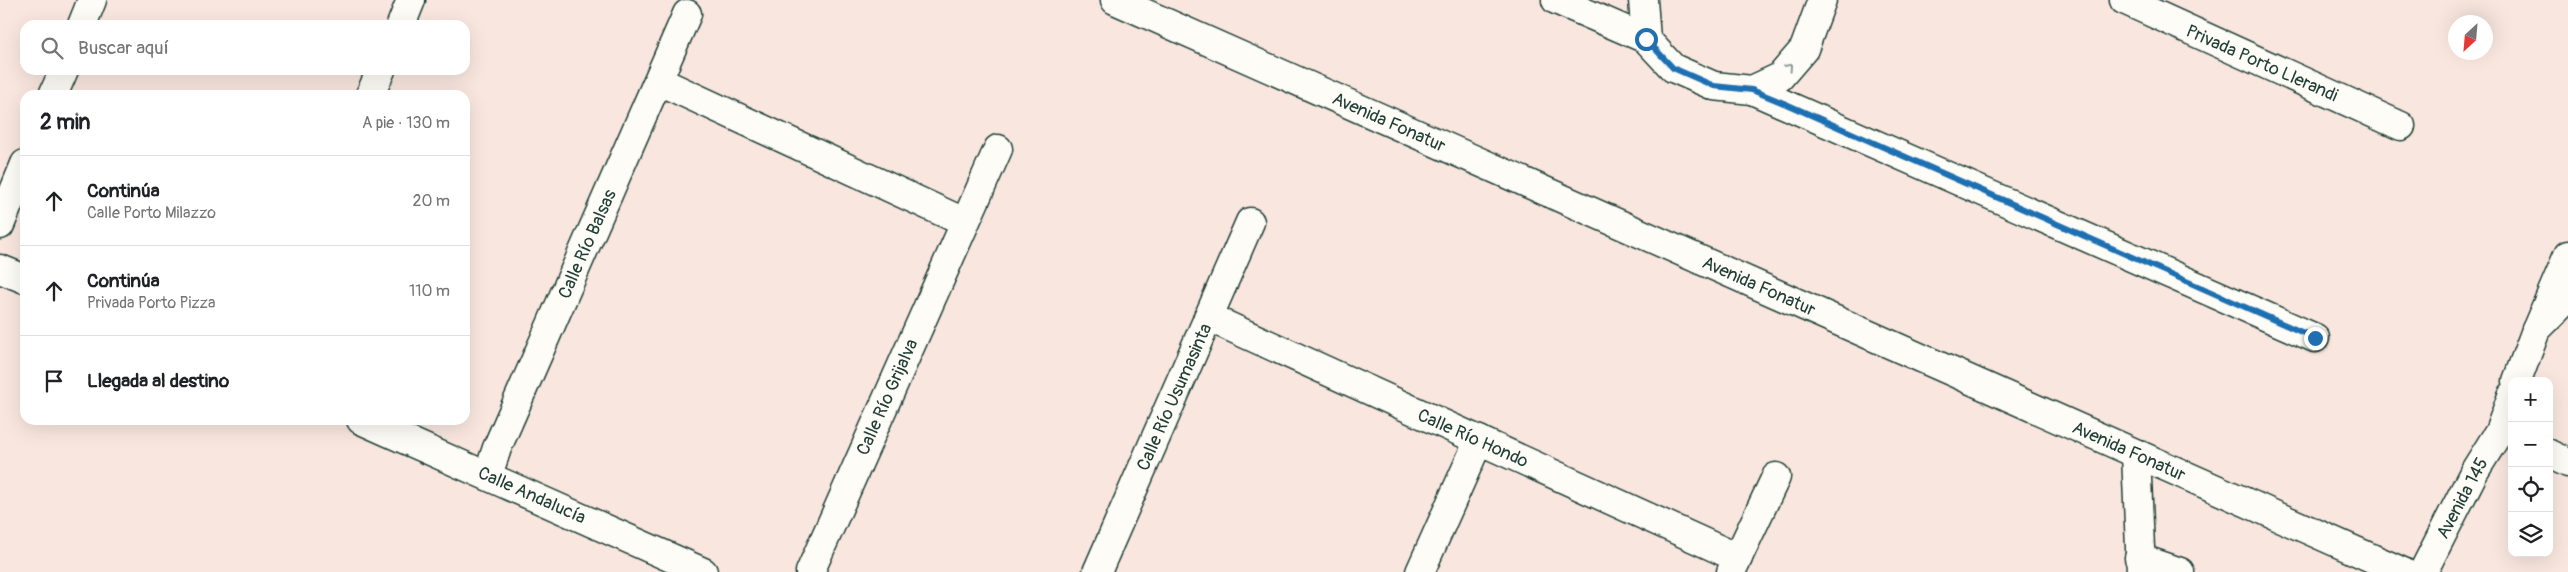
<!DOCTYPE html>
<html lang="es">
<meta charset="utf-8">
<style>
:root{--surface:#fff;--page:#f2f2f2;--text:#202124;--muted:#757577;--line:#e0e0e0}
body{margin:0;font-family:Pangolin,sans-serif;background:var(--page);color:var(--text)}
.controls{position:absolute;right:15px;bottom:15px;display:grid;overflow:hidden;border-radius:10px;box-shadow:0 5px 20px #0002}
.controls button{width:45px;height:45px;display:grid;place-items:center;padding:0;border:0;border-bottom:1px solid var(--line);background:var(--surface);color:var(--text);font:25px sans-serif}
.compass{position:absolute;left:2448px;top:15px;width:45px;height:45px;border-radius:50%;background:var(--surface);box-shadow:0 5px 20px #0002;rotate:206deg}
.stop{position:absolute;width:15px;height:15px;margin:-11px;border:4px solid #1f6fb2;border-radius:50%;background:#fff}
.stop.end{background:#1f6fb2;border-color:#fff;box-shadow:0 1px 5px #0008}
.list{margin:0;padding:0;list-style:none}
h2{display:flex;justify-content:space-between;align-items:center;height:65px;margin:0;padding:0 20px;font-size:21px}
h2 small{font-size:16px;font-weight:400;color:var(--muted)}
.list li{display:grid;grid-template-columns:32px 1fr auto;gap:15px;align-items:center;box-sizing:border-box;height:90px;padding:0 20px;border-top:1px solid var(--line)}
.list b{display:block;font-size:19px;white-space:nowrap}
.list p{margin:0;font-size:16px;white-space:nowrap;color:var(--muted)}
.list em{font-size:16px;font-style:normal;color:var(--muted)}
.icon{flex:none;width:28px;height:28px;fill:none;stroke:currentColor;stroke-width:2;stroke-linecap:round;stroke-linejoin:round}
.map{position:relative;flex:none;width:2568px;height:572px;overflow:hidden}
.search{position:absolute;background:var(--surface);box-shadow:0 5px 20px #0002;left:20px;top:20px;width:450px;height:55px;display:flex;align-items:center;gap:12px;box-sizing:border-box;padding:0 18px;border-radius:15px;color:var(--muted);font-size:19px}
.panel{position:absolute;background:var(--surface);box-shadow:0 5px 20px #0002;left:20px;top:90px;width:450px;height:335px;border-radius:15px}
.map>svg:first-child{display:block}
</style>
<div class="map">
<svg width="2568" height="572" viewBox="0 0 2568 572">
<rect width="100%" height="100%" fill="#f9e7df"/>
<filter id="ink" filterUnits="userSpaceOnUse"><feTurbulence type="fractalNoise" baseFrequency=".02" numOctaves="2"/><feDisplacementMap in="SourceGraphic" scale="10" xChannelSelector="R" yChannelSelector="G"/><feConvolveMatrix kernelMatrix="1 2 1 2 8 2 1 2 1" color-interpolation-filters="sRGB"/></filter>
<g filter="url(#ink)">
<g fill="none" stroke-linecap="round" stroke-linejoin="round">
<defs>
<g id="street">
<polyline points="1556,0 1646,39"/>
<polyline points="2124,0 2401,126"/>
<polyline points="82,25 92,0"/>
<polyline points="401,25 411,0"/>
<polyline points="659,81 964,222"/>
<polyline points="1752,90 2315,338"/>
<polyline points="53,95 64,70"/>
<polyline points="370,95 381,70"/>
<polyline points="0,225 25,164"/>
<polyline points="0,269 25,279"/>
<polyline points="1208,317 1738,558"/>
<polyline points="2536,330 2568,298"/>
<polyline points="361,420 703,572"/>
<polyline points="2549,454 2568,463"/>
<polyline points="488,475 497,448 687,14"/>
<polyline points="810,572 998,149"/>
<polyline points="1097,572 1250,222"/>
<polyline points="1420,572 1479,440"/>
<polyline points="1731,572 1776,477"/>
</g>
<g id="secondary">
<polyline points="1115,0 2403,572"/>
<polyline points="1643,0 1646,39 1673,68 1714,86 1752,90 1780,77 1804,49 1822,0"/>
<polyline points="2517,381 2536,330 2568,255"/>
<polyline points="2136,454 2141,572"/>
<polyline points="2139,558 2180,572"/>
<polyline points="2423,572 2474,472 2499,432 2512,396"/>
</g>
</defs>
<use href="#street" stroke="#1f3d34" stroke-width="31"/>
<use href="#secondary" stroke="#1f3d34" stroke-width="31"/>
<use href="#street" stroke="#fdfcf7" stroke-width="28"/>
<use href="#secondary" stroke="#fdfcf7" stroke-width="28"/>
</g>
<defs><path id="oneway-chevron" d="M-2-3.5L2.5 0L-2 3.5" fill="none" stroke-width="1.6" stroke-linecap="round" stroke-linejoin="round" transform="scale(1.25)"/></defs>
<use stroke="#8e9c96" href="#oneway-chevron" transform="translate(1789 67) rotate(-48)"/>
</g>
<g fill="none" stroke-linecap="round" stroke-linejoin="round" filter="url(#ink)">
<polyline stroke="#1f6fb2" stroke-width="6" points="1646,39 1673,68 1714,86 1752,90 1786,104 2315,338"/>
</g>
<g text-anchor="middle" stroke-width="4.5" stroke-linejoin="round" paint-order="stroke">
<g font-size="18" fill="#1f3d34" stroke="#fdfcf7">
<text transform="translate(2262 63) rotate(24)" y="6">Privada Porto Llerandi</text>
<text transform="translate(1389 122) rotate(24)" y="6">Avenida Fonatur</text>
<text transform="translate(587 244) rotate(-66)" y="6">Calle Río Balsas</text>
<text transform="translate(1759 286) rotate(24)" y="6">Avenida Fonatur</text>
<text transform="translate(887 397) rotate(-66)" y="6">Calle Río Grijalva</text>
<text transform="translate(1174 397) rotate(-66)" y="6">Calle Río Usumasinta</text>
<text transform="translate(1473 438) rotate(24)" y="6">Calle Río Hondo</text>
<text transform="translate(2129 451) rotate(24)" y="6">Avenida Fonatur</text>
<text transform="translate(532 495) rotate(24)" y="6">Calle Andalucía</text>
<text transform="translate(2462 498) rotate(-62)" y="6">Avenida 145</text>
</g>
</g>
</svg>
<div class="controls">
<button>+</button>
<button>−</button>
<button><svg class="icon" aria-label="locate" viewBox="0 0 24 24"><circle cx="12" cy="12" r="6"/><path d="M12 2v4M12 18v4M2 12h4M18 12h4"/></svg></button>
<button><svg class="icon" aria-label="layers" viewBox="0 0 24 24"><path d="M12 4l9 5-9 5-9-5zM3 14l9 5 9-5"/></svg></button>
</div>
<svg class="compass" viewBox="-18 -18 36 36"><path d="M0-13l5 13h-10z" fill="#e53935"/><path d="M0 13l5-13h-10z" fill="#757577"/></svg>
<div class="stop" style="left:1646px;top:39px"></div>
<div class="stop end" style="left:2315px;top:338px"></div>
<div class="search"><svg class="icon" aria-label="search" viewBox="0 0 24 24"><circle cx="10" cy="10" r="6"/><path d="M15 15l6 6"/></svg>Buscar aquí</div>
<section class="panel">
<h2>2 min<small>A pie · 130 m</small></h2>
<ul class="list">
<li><svg class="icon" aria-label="ahead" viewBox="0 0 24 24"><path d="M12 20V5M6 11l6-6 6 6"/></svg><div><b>Continúa</b><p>Calle Porto Milazzo</p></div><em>20 m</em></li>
<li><svg class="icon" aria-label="ahead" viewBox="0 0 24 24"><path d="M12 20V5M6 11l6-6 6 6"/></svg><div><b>Continúa</b><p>Privada Porto Pizza</p></div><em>110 m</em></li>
<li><svg class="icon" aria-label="arrive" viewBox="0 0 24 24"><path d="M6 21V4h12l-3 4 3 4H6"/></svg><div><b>Llegada al destino</b></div></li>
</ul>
</section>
</div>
